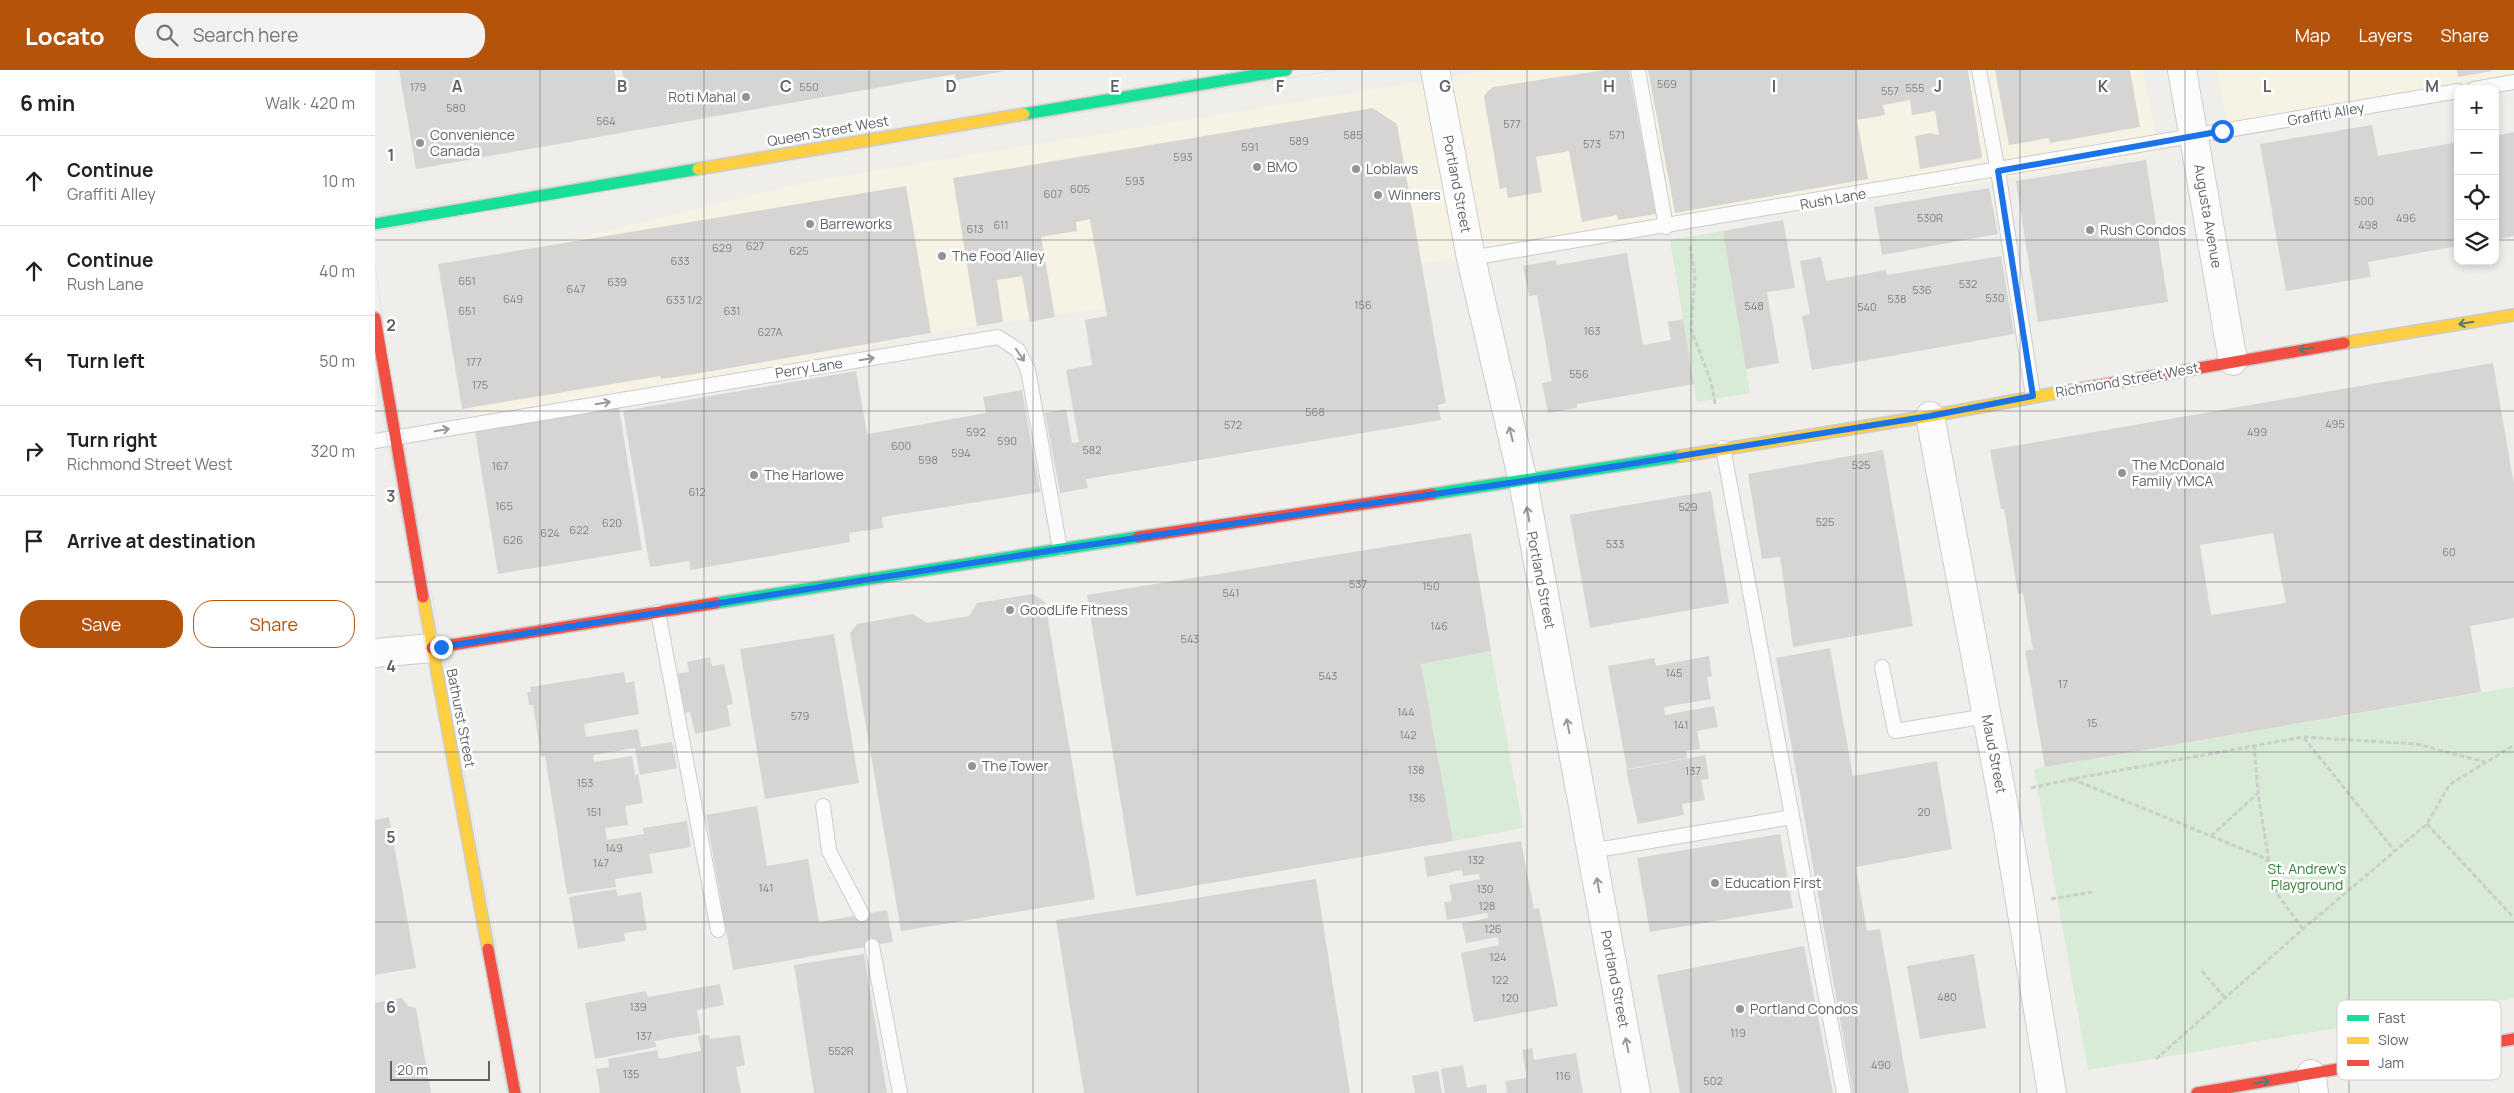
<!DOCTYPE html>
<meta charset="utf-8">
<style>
:root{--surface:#fff;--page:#f2f2f2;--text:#222;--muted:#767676;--line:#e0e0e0;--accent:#b45309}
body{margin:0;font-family:Manrope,sans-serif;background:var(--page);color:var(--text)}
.controls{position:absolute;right:15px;top:15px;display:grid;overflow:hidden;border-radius:10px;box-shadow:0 2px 8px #0003}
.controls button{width:45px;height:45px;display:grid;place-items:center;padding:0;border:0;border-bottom:1px solid var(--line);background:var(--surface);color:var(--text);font:25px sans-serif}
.scale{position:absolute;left:15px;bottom:12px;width:100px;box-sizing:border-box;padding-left:5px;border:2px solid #5f6368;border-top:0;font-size:14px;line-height:18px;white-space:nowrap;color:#5f6368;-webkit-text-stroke:4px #fff;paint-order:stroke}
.stop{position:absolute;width:15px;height:15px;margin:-11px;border:4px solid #1a73e8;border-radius:50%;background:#fff}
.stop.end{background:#1a73e8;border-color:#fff;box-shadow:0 1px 5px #0008}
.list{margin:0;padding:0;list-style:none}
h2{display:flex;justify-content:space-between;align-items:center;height:65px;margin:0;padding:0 20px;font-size:21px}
h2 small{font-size:16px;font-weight:400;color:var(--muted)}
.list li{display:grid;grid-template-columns:32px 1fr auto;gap:15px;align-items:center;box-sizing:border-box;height:90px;padding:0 20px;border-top:1px solid var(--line)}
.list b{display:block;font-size:19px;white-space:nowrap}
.list p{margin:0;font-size:16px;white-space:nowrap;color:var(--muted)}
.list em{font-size:16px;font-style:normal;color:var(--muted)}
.actions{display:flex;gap:10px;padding:15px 20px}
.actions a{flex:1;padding:11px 0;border:1px solid var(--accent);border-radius:20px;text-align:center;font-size:18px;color:var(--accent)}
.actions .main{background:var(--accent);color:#fff}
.icon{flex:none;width:28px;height:28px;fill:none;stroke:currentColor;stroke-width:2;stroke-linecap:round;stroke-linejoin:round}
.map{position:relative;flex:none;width:2139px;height:1023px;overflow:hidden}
header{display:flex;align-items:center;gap:30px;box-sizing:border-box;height:70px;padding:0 25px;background:var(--accent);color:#fff}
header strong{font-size:24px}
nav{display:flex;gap:28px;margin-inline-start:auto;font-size:18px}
.search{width:350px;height:45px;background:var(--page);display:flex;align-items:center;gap:12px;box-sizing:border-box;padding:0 18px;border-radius:20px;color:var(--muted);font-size:19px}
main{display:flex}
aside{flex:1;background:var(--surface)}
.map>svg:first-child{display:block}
</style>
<header>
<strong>Locato</strong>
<div class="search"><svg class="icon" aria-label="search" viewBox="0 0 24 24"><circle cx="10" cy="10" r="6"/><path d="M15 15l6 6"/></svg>Search here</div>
<nav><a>Map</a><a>Layers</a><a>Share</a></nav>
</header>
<main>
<aside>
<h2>6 min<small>Walk · 420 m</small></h2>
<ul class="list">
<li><svg class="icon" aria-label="ahead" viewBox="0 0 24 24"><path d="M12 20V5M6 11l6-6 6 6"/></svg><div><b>Continue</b><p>Graffiti Alley</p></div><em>10 m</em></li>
<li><svg class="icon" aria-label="ahead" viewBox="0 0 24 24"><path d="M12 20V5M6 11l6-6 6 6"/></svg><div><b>Continue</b><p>Rush Lane</p></div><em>40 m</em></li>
<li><svg class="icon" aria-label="left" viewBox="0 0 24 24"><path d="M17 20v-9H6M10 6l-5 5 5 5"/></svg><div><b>Turn left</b></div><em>50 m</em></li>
<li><svg class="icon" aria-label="right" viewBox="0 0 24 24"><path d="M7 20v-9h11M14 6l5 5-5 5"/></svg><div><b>Turn right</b><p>Richmond Street West</p></div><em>320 m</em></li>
<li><svg class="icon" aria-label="arrive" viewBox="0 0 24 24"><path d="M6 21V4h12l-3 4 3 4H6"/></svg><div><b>Arrive at destination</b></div></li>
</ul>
<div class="actions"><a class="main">Save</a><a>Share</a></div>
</aside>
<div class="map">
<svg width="2139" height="1023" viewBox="0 0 2139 1023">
<rect width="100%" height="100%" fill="#efeeea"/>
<g fill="#f7f3e4">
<polygon points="1118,0 1768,0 1784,83 1635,109 556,263 102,362 73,200 436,111"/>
<polygon points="1842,0 2139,0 2139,7 1853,56"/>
</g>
<g fill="#d8ebd6">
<polygon points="1348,161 1375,323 1322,332 1295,170"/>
<polygon points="1116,581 1148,758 1078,771 1046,594"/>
<polygon points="2139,617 2139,928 1713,1000 1659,699"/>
</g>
<g fill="#d6d5d3" fill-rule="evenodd">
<polygon points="24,0 239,0 243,17 250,16 247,0 630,1 581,10 580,4 41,99"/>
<polygon points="1230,0 1254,0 1281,144 1243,150 1242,145 1207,152 1194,81 1161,87 1167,122 1133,128 1131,117 1125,119 1109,27 1112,22 1118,17"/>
<polygon points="1273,0 1593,0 1607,88 1545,99 1540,66 1556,63 1564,65 1560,41 1537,45 1535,30 1508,35 1510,45 1482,50 1493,109 1300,143"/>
<polygon points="1620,0 1755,0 1765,57 1675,73 1674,68 1634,75"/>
<polygon points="2082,0 2116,0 2117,1 2083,7"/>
<polygon points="998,38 1022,54 1071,333 1063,335 1066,350 711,409 713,418 685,423 670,343 691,339 697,373 704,372 691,300 717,295 710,250 732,246 715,149 701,152 702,161 666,167 680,247 655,252 647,206 622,210 628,252 602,256 578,108"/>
<polygon points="1997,55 2003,86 2083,72 2083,176 1993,192 1996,207 1911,221 1885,74"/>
<polygon points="2139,62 2139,166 2120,170 2120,66"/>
<polygon points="1771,90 1793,232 1663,252 1641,111"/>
<polygon points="531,116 556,263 320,304 286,309 286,306 87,339 63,194"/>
<polygon points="1614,118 1623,164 1507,185 1499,137"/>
<polygon points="1408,150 1420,218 1392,222 1404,293 1371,299 1348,161"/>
<polygon points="1252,183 1268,275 1296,270 1293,252 1308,249 1319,314 1202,334 1202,338 1173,343 1167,313 1177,311 1162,225 1154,226 1148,196 1181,190 1182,195"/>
<polygon points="1626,186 1639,264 1437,300 1427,246 1435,244 1425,191 1446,187 1451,211 1511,200 1512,205"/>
<path d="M2118 293 2139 415V548L2095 556 2106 622 1670 697 1650 581 1658 579 1654 558 1648 523 1643 524 1629 439H1626L1615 380ZM1898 463 1911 533 1836 545 1825 475Z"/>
<polygon points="481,301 492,364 611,343 608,327 647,320 665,422 507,447 508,458 474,463 475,472 315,500 314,491 275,497 248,341"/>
<polygon points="244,338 267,480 123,504 100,361"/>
<polygon points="1508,380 1538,556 1418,577 1405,487 1387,489 1373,404"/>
<polygon points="1336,421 1354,533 1215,558 1195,445"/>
<polygon points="1096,463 1116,581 1046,594 1078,771 761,826 712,525"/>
<polygon points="658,524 670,532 720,829 526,861 475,563 482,554 538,544 552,553 594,546 602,533"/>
<polygon points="459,564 484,713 390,729 365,579"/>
<polygon points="1455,578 1478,706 1562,691 1577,779 1481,797 1492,861 1505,859 1534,1023 1478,1023 1401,588"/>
<polygon points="1334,586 1337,606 1332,607 1336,629 1289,637 1290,645 1339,636 1343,657 1322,661 1325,679 1311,681 1312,688 1252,699 1233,596 1279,588 1281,596"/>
<polygon points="335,587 337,596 349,594 358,634 352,635 356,656 320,664 315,642 309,643 301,604 314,602 312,592"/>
<polygon points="249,602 251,613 259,611 264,644 209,654 211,667 263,659 266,677 297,672 302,698 265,705 260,678 218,685 219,692 257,686 260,705 263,704 268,733 250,736 253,755 230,758 232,770 269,764 268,758 312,751 316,777 274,784 278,803 240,809 241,817 192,824 170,686 166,687 158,635 154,635 152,622 156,622 155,617"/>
<polygon points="1330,685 1334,709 1326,710 1330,730 1307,734 1309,745 1263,754 1251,700"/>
<polygon points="382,736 392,796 433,789 444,852 512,840 518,872 358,900 331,745"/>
<polygon points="14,747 41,898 0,905 0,750"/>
<polygon points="1405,764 1418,838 1275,862 1262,788"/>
<polygon points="1146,771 1159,839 1164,838 1183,936 1099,952 1086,883 1124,875 1123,867 1091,873 1087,853 1113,848 1112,843 1072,850 1069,832 1077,831 1074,815 1105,809 1104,804 1088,806 1087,800 1052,807 1049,787"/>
<polygon points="941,809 975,1023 709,1023 681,850"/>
<polygon points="241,819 243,826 266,822 272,860 249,863 250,871 203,879 194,827"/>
<polygon points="1429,876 1458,1023 1305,1023 1282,905"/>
<polygon points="489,884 512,1023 439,1023 419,895"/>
<polygon points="1599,884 1611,958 1545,969 1532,896"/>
<polygon points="345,914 349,935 322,940 326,963 280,971 281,977 220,989 210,933 271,921 273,927"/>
<polygon points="27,928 33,936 41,938 56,1023 0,1023 0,933"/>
<polygon points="334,965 335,969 365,965 370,995 361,997 366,1023 225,1023 221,999 234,997 233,989 282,980 284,989 326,981 323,966"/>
<polygon points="1157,978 1159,990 1201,983 1208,1023 1132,1023 1130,1011 1152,1008 1147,980"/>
<polygon points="1088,995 1092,1018 1111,1014 1112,1023 1070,1023 1066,999"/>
<polygon points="1063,1001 1067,1023 1040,1023 1037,1006"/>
</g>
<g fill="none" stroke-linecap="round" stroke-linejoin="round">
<defs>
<g id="lane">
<polyline points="1263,0 1291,157"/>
<polyline points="1604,0 1624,107 1658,326"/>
<polyline points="2099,19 2139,12"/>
<polyline points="1096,188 2083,21"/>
<polyline points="0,371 623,267 643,280 653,300 685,479"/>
<polyline points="1348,378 1469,1023"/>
<polyline points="283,542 343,860"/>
<polyline points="1507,597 1520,661 1612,646"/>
<polyline points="448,736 454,781 487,844"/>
<polyline points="1216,781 1417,747"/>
<polyline points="497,876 525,1023"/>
</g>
<g id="street">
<polyline points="1060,0 1096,188 1148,411 1261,1023"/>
<polyline points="1807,0 1858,291"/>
<polyline points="1555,346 1630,742 1677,1023"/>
<polyline points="0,583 57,578"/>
<polyline points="1936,1004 1939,1023"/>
</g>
<g id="fast">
<polyline points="649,44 911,0"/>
<polyline points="0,154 323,99"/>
<polyline points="1057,424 1306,386"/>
<polyline points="341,533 763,467"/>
</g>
<g id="slow">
<polyline points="323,99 649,44"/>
<polyline points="1969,273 2139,245"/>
<polyline points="1306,386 1555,346 1692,321"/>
<polyline points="48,527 113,879"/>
</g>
<g id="jam">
<polyline points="0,248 48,527"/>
<polyline points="1692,321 1969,273"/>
<polyline points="763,467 1057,424"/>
<polyline points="57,578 341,533"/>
<polyline points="113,879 140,1023"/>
<polyline points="1822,1023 2139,969"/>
</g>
</defs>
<use href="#lane" stroke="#cbcccc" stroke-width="16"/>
<use href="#street" stroke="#cbcccc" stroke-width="30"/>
<use href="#fast" stroke="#cacacb" stroke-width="14"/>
<use href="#slow" stroke="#cacacb" stroke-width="14"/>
<use href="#jam" stroke="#cacacb" stroke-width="14"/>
<g stroke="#cacfcc" stroke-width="3" stroke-dasharray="5 2.5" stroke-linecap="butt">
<polyline points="1315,176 1320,206 1316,259 1336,312 1340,334"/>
<polyline points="1929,668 2019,780"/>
<polyline points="1879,675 1883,723"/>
<polyline points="1697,709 1887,787 1894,792 1902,824 1928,859"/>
<polyline points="1656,718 1697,709 1928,667 2041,674 2110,692"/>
<polyline points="2052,754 2139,848"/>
<polyline points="1836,766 1883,723 1894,792"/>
<polyline points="1676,829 1717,822"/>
<polyline points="1827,901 1850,928"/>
<polyline points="1781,989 1928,859 2052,754 2074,715 2139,675"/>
</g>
<use href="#lane" stroke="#fdfcfc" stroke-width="14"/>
<use href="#street" stroke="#fdfcfc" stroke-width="28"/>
<use href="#fast" stroke="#16e098" stroke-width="11"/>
<use href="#slow" stroke="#ffcf43" stroke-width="11"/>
<use href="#jam" stroke="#f24e42" stroke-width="11"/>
<g stroke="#e4e4e4" stroke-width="1">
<polyline points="0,145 866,0"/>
<polyline points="0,160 962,0"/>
<polyline points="0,195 12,279 148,1023"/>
<polyline points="0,303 132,1023"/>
</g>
</g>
<defs><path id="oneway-shaft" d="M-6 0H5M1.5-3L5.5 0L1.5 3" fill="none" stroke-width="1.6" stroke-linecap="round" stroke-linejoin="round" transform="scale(1.25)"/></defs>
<g stroke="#507c72">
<use href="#oneway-shaft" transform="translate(2091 253) rotate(171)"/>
<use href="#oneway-shaft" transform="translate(1931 279) rotate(171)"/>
<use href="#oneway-shaft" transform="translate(1887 1012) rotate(-10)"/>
</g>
<g stroke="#96999c">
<use href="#oneway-shaft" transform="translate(645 285) rotate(56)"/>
<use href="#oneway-shaft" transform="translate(492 289) rotate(-9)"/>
<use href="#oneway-shaft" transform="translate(228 333) rotate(-9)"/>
<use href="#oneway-shaft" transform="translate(67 360) rotate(-9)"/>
<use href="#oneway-shaft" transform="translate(1136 364) rotate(-104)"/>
<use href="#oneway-shaft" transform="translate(1153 444) rotate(-100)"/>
<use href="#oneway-shaft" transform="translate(1193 656) rotate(-101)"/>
<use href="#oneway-shaft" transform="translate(1223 815) rotate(-100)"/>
<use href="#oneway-shaft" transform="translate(1252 975) rotate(-101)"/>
</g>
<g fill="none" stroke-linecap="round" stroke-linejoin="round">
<polyline stroke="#1a73e8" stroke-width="6" points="66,577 686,479 1148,411 1555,346 1658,326 1623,101 1847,61"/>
</g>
<path fill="none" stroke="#5f6368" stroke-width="1" stroke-opacity="0.55" d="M165 0V1023M329 0V1023M494 0V1023M658 0V1023M823 0V1023M987 0V1023M1152 0V1023M1316 0V1023M1481 0V1023M1645 0V1023M1810 0V1023M1974 0V1023M0 170H2083M2120 170H2139M0 341H2139M0 512H2139M0 682H2139M0 852H2139"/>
<g fill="#919496" stroke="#fff" stroke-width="2">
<circle cx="371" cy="27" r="5"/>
<circle cx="45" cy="73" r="5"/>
<circle cx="882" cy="97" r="5"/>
<circle cx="981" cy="99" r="5"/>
<circle cx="1003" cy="125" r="5"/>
<circle cx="435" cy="154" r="5"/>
<circle cx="1715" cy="160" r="5"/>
<circle cx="567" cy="186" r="5"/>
<circle cx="1747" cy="403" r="5"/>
<circle cx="379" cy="405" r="5"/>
<circle cx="635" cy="540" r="5"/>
<circle cx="597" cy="696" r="5"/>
<circle cx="1340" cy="813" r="5"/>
<circle cx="1365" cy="939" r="5"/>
</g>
<g text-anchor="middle" stroke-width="5" stroke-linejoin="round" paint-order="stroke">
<g font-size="11" fill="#7e8184">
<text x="1292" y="18">569</text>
<text x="43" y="21">179</text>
<text x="434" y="21">550</text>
<text x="1540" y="22">555</text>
<text x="1515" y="25">557</text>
<text x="81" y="42">580</text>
<text x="231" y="55">564</text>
<text x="1137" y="58">577</text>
<text x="978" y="69">585</text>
<text x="1242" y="69">571</text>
<text x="924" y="75">589</text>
<text x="1217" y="78">573</text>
<text x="875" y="81">591</text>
<text x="808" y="91">593</text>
<text x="760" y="115">593</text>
<text x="705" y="123">605</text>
<text x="678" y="128">607</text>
<text x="1989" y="135">500</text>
<text x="1555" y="152">530R</text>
<text x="2031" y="152">496</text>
<text x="626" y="159">611</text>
<text x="1993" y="159">498</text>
<text x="600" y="163">613</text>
<text x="380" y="180">627</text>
<text x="347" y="182">629</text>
<text x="424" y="185">625</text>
<text x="305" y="195">633</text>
<text x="92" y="215">651</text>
<text x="242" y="216">639</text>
<text x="1593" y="218">532</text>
<text x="201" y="223">647</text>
<text x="1547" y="224">536</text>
<text x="1620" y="232">530</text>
<text x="138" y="233">649</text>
<text x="1522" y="233">538</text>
<text x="309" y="234">633 1/2</text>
<text x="988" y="239">156</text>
<text x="1379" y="240">548</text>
<text x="1492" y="241">540</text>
<text x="92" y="245">651</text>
<text x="357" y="245">631</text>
<text x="1217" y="265">163</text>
<text x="395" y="266">627A</text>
<text x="99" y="296">177</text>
<text x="1204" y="308">556</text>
<text x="105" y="319">175</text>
<text x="940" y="346">568</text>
<text x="1960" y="358">495</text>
<text x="858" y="359">572</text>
<text x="601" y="366">592</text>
<text x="1882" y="366">499</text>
<text x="632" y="375">590</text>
<text x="526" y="380">600</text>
<text x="717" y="384">582</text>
<text x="586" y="387">594</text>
<text x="553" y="394">598</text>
<text x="1486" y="399">525</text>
<text x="125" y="400">167</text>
<text x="322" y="426">612</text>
<text x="129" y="440">165</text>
<text x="1313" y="441">529</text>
<text x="1450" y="456">525</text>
<text x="237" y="457">620</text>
<text x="204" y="464">622</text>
<text x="175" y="467">624</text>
<text x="138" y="474">626</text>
<text x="1240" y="478">533</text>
<text x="2074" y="486">60</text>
<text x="983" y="518">537</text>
<text x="1056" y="520">150</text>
<text x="856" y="527">541</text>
<text x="1064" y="560">146</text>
<text x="815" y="573">543</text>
<text x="1299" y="607">145</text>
<text x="953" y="610">543</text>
<text x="1688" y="618">17</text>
<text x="1031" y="646">144</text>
<text x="425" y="650">579</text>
<text x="1717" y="657">15</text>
<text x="1306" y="659">141</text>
<text x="1033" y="669">142</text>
<text x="1041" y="704">138</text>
<text x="1318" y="705">137</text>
<text x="210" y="717">153</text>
<text x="1042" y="732">136</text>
<text x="219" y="746">151</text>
<text x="1549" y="746">20</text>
<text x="239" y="782">149</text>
<text x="1101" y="794">132</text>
<text x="226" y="797">147</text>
<text x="391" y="822">141</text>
<text x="1110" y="823">130</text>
<text x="1112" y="840">128</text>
<text x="1118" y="863">126</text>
<text x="1123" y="891">124</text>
<text x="1125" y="914">122</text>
<text x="1572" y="931">480</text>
<text x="1135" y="932">120</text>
<text x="263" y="941">139</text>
<text x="1363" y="967">119</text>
<text x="269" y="970">137</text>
<text x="466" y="985">552R</text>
<text x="1506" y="999">490</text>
<text x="256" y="1008">135</text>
<text x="1188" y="1010">116</text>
<text x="1338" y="1015">502</text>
</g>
<g font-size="14" fill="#5f6368" stroke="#fff" text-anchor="start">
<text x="361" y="32" text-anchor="end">Roti Mahal</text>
<text x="55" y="70">Convenience<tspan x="55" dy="16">Canada</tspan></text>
<text x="892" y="102">BMO</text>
<text x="991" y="104">Loblaws</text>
<text x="1013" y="130">Winners</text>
<text x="445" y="159">Barreworks</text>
<text x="1725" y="165">Rush Condos</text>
<text x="577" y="191">The Food Alley</text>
<text x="1757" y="400">The McDonald<tspan x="1757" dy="16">Family YMCA</tspan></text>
<text x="389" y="410">The Harlowe</text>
<text x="645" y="545">GoodLife Fitness</text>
<text x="607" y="701">The Tower</text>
<text x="1350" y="818">Education First</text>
<text x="1375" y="944">Portland Condos</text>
</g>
<g font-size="14" fill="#5f6368" stroke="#fff">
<text transform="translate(1951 44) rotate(-10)" y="5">Graffiti Alley</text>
<text transform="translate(453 61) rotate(-10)" y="5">Queen Street West</text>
<text transform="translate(1082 114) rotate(79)" y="5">Portland Street</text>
<text transform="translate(1458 129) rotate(-10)" y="5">Rush Lane</text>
<text transform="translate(1833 146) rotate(80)" y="5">Augusta Avenue</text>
<text transform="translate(434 298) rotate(-9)" y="5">Perry Lane</text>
<text transform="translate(1752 310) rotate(-10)" y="5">Richmond Street West</text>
<text transform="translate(1166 510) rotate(79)" y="5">Portland Street</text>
<text transform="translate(86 648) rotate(79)" y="5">Bathurst Street</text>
<text transform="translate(1619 684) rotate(79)" y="5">Maud Street</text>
<text transform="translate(1240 909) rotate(79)" y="5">Portland Street</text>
</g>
<g font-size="14" fill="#348238" stroke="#fff">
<text x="1932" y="804">St. Andrew's<tspan x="1932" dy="16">Playground</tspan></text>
</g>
</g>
<rect x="1962" y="930" width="164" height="80" rx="8" fill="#fff" stroke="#cfd0d2" stroke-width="1"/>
<rect x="1972" y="945" width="22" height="6" fill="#16e098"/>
<rect x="1972" y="967" width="22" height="7" fill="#ffcf43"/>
<rect x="1972" y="990" width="22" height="6" fill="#f24e42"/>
<g font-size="14" fill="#5f6368">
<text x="2003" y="953">Fast</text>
<text x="2003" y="975">Slow</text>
<text x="2003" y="998">Jam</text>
</g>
<g font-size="16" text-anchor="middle" font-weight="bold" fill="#5f6368" stroke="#fff" stroke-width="5" stroke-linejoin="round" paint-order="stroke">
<text x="82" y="22">A</text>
<text x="247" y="22">B</text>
<text x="411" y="22">C</text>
<text x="576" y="22">D</text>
<text x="740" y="22">E</text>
<text x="905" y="22">F</text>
<text x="1070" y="22">G</text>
<text x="1234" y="22">H</text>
<text x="1399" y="22">I</text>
<text x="1563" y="22">J</text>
<text x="1728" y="22">K</text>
<text x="1892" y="22">L</text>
<text x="2057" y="22">M</text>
<text x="16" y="91">1</text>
<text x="16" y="261">2</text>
<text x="16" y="432">3</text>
<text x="16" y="602">4</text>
<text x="16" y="773">5</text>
<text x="16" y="943">6</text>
</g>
</svg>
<div class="controls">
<button>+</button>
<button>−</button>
<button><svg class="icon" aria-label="locate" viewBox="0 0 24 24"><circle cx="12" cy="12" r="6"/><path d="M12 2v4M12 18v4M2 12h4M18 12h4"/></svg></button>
<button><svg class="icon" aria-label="layers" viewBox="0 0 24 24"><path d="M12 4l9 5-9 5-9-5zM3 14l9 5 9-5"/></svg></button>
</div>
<div class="scale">20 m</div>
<div class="stop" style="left:1847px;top:61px"></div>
<div class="stop end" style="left:66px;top:577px"></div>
</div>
</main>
